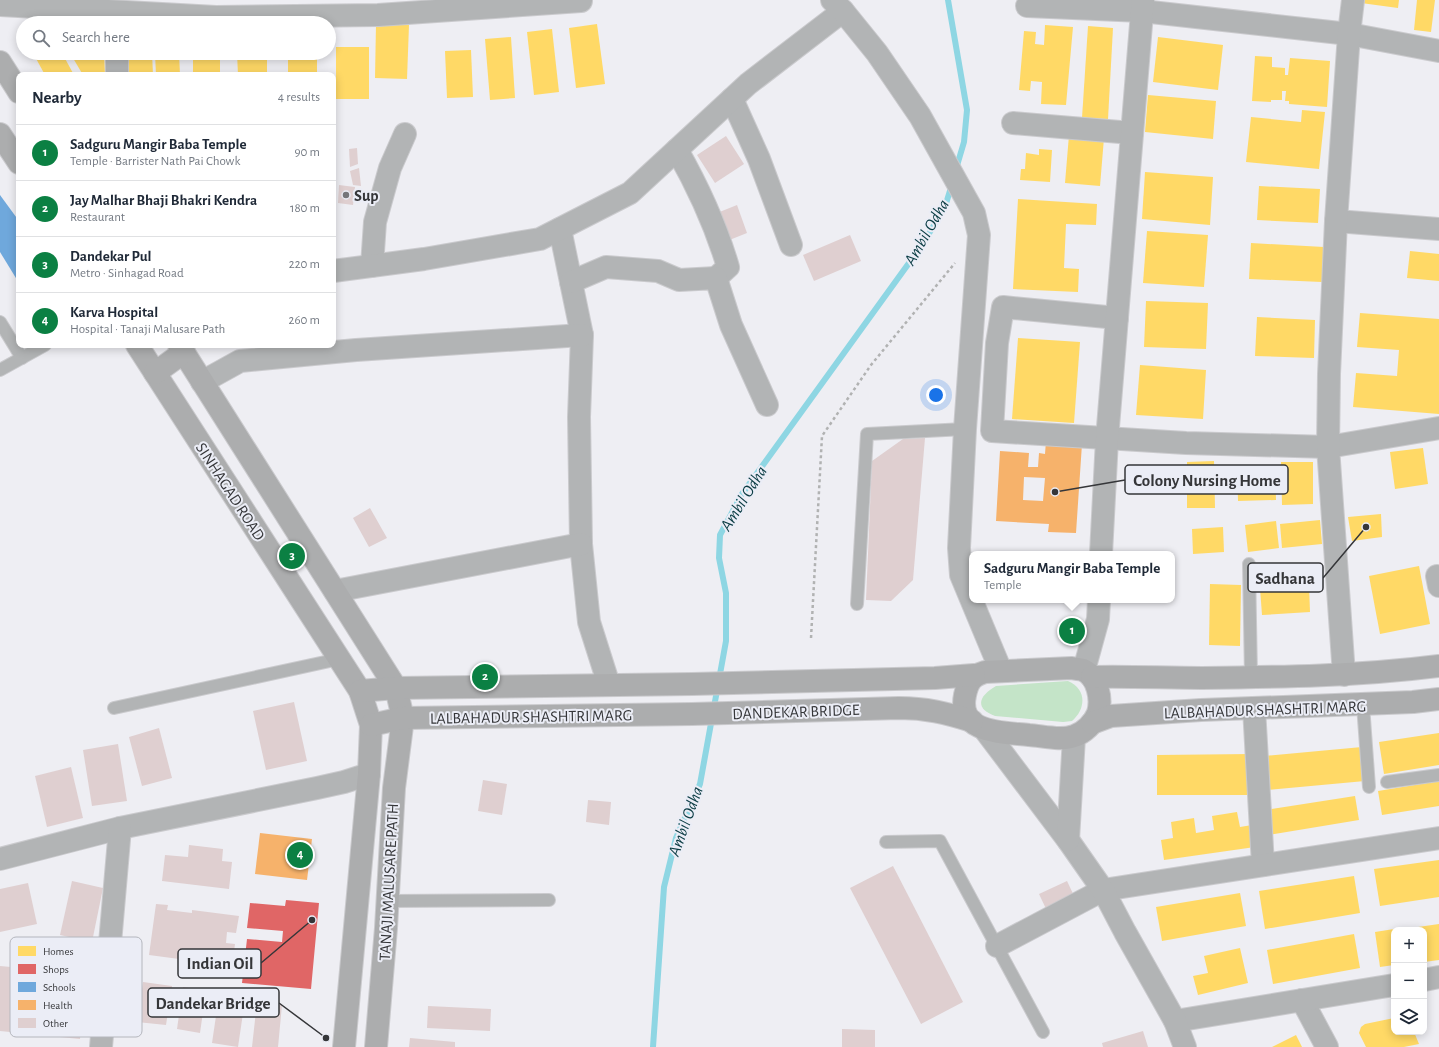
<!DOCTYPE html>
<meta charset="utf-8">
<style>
:root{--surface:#fff;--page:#f2f2f3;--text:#1f2937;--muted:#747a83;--line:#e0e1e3;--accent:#0b8043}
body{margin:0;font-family:"Alegreya Sans",sans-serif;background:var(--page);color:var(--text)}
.controls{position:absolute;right:12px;bottom:12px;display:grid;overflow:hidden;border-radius:8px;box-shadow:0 2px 10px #0003}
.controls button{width:36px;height:36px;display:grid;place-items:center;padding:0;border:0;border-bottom:1px solid var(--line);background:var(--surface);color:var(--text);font:20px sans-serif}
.you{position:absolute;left:936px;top:395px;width:14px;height:14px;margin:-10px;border:3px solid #fff;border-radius:50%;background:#1a73e8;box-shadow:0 0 0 6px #1a73e833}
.badge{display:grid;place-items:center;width:26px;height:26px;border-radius:50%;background:var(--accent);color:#fff;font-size:13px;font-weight:700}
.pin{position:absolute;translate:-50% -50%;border:2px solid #fff;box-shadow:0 1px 4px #0006}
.popup{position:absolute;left:969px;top:551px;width:206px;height:52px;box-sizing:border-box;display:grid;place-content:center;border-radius:8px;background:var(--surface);filter:drop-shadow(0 1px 3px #0005);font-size:13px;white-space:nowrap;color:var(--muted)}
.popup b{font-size:15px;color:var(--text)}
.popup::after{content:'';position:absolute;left:50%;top:100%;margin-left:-8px;border:8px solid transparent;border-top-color:var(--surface)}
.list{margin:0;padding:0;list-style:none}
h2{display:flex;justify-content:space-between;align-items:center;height:52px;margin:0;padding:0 16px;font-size:17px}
h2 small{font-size:13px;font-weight:400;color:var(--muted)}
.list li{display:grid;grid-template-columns:26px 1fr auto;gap:12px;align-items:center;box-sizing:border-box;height:56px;padding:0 16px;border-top:1px solid var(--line)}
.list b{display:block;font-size:15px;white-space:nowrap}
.list p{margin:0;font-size:13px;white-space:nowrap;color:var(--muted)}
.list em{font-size:13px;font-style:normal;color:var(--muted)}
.icon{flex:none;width:22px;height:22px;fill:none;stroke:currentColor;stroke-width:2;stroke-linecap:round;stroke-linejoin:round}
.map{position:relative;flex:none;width:1439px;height:1047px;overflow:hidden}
.search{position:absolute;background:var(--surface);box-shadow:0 2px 10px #0003;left:16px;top:16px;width:320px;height:44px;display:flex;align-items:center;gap:10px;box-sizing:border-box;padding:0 14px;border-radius:22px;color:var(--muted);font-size:15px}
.panel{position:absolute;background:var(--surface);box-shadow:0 2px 10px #0003;left:16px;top:72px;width:320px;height:276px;border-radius:8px}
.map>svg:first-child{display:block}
</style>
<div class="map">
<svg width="1439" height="1047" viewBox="0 0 1439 1047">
<rect width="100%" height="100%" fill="#eeeef3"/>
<path fill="#c4e4c8" d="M1068 681C1087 689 1086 709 1072 721L1063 722 995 716C973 708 980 695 996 686Z"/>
<g fill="#ffd966">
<polygon points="1361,0 1399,0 1398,8 1361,3"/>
<polygon points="1417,0 1435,0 1431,32 1414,30"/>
<polygon points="376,24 409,25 407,79 375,78"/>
<polygon points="597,24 605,84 576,88 569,28"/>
<polygon points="1045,25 1073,27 1066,105 1041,104 1042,82 1031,81 1030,91 1019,90 1024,31 1036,32 1035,44 1044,45"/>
<polygon points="1088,26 1113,28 1108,119 1082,118"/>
<polygon points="552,29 559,92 534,95 527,32"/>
<polygon points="511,37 515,98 490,100 485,39"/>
<polygon points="1158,37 1223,45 1218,90 1153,82"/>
<rect x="336" y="47" width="33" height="52"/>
<polygon points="471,50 473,97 447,98 445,51"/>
<polygon points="33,53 62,53 74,75 45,75"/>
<polygon points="70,53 104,53 105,75 83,75"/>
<polygon points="124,53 152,53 153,75 124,75"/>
<polygon points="155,53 179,53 180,75 156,75"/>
<rect x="193" y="53" width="27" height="22"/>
<polygon points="237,53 267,53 267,75 238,75"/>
<rect x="288" y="53" width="29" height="22"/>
<polygon points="1255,56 1272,57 1272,67 1285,68 1285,75 1288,75 1290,58 1330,61 1327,107 1289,104 1289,101 1285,101 1286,91 1282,91 1282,100 1271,100 1271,102 1252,101"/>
<polygon points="1148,95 1216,101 1213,139 1145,132"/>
<polygon points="1302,110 1325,112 1319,169 1246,162 1251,117 1301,122"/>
<polygon points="1069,135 1104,138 1100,186 1065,183"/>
<polygon points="1039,149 1052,150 1050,182 1020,180 1021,169 1025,169 1026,153 1039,155"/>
<polygon points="1145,172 1213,177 1210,225 1142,219"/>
<polygon points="1259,186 1320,189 1318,223 1257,220"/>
<polygon points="1018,199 1097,204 1096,225 1066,224 1064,268 1079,269 1078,292 1013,289"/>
<polygon points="1147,231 1208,235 1204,287 1143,283"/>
<polygon points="1251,243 1324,247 1322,282 1249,279"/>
<polygon points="1410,251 1439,254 1439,281 1407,278"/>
<polygon points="1146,301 1208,303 1206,349 1144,347"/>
<polygon points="1360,313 1439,319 1439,414 1353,407 1356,373 1397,376 1399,350 1357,347"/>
<polygon points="1257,317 1315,320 1314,358 1255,356"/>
<polygon points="1018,338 1080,342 1074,423 1012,419"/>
<polygon points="1140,365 1206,370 1203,419 1136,415"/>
<polygon points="1423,448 1428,484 1395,489 1390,452"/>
<polygon points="1214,461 1215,508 1187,508 1187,462"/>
<polygon points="1281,462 1313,462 1313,504 1282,505"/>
<polygon points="1237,468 1275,468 1276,500 1238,501"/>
<polygon points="1381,514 1382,537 1352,541 1348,517"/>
<polygon points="1320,520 1322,544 1282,548 1280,524"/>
<polygon points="1276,521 1279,548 1248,552 1245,525"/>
<polygon points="1223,527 1224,552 1193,554 1192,529"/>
<polygon points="1419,566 1430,624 1380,634 1369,576"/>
<polygon points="1210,584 1241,585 1240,646 1209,645"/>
<polygon points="1309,585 1310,612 1262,615 1260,588"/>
<polygon points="1439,733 1439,765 1384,774 1379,742"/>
<polygon points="1362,747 1365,781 1267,790 1264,756"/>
<polygon points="1251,754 1251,795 1157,795 1157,755"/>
<polygon points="1439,781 1439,806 1382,815 1378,791"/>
<polygon points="1355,796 1359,820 1269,835 1265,810"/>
<polygon points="1237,812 1240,827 1252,825 1255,847 1164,860 1161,840 1173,838 1171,822 1194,818 1196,833 1214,830 1212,816"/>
<polygon points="1439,860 1439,897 1380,906 1374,869"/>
<polygon points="1354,876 1360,913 1265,929 1259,891"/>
<polygon points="1240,893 1246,926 1162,941 1156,907"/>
<polygon points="1439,924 1439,960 1424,962 1424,930 1397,930"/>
<polygon points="1394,929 1394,965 1380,967 1375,932"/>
<polygon points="1354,934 1360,968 1273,984 1267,950"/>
<polygon points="1240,948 1248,983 1198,995 1193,976 1208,973 1204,956"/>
<polygon points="1394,1018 1394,1032 1414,1032 1419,1044 1404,1047 1366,1047 1359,1033 1361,1027 1365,1024"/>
<polygon points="1296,1035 1302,1047 1272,1047"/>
</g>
<polygon fill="#e06666" points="286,900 319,903 311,989 242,983 247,939 282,942 283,931 247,928 250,903 285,906"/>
<polygon fill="#6fa8dc" points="0,195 19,221 19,283 0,252"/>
<g fill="#f6b26b" fill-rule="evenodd">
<path d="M1046 441 1082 444 1076 533 1048 532 1049 524 996 521 1000 451 1029 453 1028 467H1038L1039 453 1045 454ZM1024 477 1045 478 1043 501 1023 500Z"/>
<polygon points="260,833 312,839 307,880 255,874"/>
</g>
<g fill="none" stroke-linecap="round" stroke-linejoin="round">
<g stroke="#8ed6e3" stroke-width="6">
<polyline points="948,0 967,110 964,142 956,169"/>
<polyline points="653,1047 664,887 676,838 700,784 726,641 726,593 719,558 720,535 742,494 922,245 945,207 952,184"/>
</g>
</g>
<g fill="#dfcfd0">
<polygon points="726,136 744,164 715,183 697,155"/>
<polygon points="357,148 358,164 350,167 349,149"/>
<polygon points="359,168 361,186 353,185 350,171"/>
<polygon points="339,185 355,187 353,205 338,203"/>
<polygon points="737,205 747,233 727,241 717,213"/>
<polygon points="850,235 861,261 814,281 803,255"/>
<polygon points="925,438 913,580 891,601 866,600 872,461 903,439"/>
<polygon points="370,508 387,538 369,547 353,518"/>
<polygon points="294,702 307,761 266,770 253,711"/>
<polygon points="159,728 172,778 142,786 129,737"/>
<polygon points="118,744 127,801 92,806 83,750"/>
<polygon points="71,767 83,818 47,827 35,776"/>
<polygon points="483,780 507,784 502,815 478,811"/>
<polygon points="588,800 611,802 609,825 586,822"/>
<polygon points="189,845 223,849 222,861 232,862 229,889 162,881 165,855 188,857"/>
<polygon points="893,866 963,1002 921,1024 850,888"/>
<polygon points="72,881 103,888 92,942 60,935"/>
<polygon points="1067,881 1076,900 1048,913 1039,894"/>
<polygon points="28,883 37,924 0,932 0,889"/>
<polygon points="156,904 168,905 167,910 192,913 192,910 239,916 236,933 227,932 226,943 235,944 232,966 149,955"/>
<polygon points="0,966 77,973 75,986 85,987 80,1039 0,1031"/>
<polygon points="143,982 172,986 166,1025 137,1022"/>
<polygon points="183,987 206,991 200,1033 177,1029"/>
<polygon points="220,989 246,993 238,1047 212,1043"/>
<polygon points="257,1002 282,1005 278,1047 252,1047"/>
<polygon points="428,1006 491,1009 490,1031 427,1028"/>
<polygon points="842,1029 875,1030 875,1047 842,1047"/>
<polygon points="1143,1031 1148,1047 1103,1047 1102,1043"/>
<polygon points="410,1038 455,1042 455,1047 409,1047"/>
</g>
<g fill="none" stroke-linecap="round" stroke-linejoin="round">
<defs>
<g id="service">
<polyline points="0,322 22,358"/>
<polyline points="0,370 45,345"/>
<polyline points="1249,564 1251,677"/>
<polyline points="857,604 867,434 965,429"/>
<polyline points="1363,705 1369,787"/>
<polyline points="114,708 339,659"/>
<polyline points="1387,782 1439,775"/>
<polyline points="886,842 940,841 1043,1032"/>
<polyline points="388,901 549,900"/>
</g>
<g id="minor">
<polyline points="0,5 216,17 378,15 581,1 581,0"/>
<polyline points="1027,6 1142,11 1349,34 1439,51"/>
<polyline points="117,53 117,75"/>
<polyline points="732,99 759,159 791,245"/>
<polyline points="1013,123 1132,133"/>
<path d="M677 150C698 187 716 226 728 267L716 278"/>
<polyline points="1336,221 1439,229"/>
<polyline points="560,229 582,335 579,417 581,544 589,622 609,685"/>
<polyline points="372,266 375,222 390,168 405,134"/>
<polyline points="333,271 424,259 540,239 630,193 748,84 843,11"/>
<polyline points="571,282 606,267 658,271 679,280 716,278 731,325 767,405"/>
<polyline points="1117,318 1003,307 997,343 992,431 1186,443 1328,447 1439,428"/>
<polyline points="202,382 240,361 356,350 582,335"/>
<polyline points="1101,554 1107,439 1143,0"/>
<polyline points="1437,576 1439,586"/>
<polyline points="335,591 581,544"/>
<polyline points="1084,670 1098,619 1099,600"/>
<polyline points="1344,675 1328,447 1329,374 1336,221 1349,34 1353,0"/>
<polyline points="1254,708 1263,865"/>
<polyline points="0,859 120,828 317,788 344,782 369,774"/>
<polyline points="997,946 1103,890 1439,838"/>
<polyline points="1424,980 1439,977"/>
<polyline points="1302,1000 1327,1047"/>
<polyline points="1175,1021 1394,985"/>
<polyline points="101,1047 120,828"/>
</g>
<g id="tertiary">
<polyline points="832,0 843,11 877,53 920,116 974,213 979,235 965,429 959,548 961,575 1001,671"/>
<polyline points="985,730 1068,840 1103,890 1125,932 1175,1021 1185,1047"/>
<polyline points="1068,840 1074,737"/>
</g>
<g id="primary">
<polyline points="0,62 19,92"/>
<polyline points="0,134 19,163"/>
<polyline points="137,345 360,691 371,725 369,774 344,1047"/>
<polyline points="179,345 396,688 403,718 394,788 386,928 376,1047"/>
<polyline points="155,373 184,352"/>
<path d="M1072 668C1075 669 1080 669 1083 670 1098 677 1102 699 1098 713 1094 723 1084 733 1074 736 1061 741 1043 736 1029 735 1003 732 957 734 965 695 968 681 972 676 985 672Z"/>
<path d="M1092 677C1129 676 1165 678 1202 678 1281 677 1360 676 1439 666"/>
<polyline points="360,691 396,688 692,684 935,678 974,675"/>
<polyline points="1092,723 1111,716 1201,710 1413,702 1439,699"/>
<path d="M371 725 403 718 692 714 899 708C926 708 946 713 972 721"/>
</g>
</defs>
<use href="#service" stroke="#cacacd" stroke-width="14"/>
<use href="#minor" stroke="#cacacd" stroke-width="24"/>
<use href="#tertiary" stroke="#cacacd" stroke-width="24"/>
<use href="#primary" stroke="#cacacd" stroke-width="24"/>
<polyline stroke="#b1b2b2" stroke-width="2.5" stroke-dasharray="3 3" stroke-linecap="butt" points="811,638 822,436 871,365 955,263"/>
<use href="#service" stroke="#b2b4b5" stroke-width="12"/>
<use href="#minor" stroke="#b2b4b5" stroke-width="22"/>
<use href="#tertiary" stroke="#b2b4b5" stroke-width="22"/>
<use href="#primary" stroke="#acadae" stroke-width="22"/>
</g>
<circle fill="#76767a" stroke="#ebedf6" stroke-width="1.5" cx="346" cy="195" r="4"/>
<g text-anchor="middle" stroke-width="4" stroke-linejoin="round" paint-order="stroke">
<g font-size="16" font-weight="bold" fill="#353639" stroke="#ebedf6" text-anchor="start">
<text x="354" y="201">Sup</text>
</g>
<g font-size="16" fill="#353639" stroke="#ebedf6">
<text transform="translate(231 491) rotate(57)" y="6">SINHAGAD ROAD</text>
<text transform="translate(1265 709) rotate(-2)" y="6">LALBAHADUR SHASHTRI MARG</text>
<text transform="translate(796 711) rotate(-2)" y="6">DANDEKAR BRIDGE</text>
<text transform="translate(531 716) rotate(-1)" y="6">LALBAHADUR SHASHTRI MARG</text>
<text transform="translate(388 882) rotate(-87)" y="6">TANAJI MALUSARE PATH</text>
</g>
<g font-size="17" font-style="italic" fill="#093b42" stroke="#ebedf6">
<text transform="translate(926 232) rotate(-60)" y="6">Ambil Odha</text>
<text transform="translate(743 498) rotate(-58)" y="6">Ambil Odha</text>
<text transform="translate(685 821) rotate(-70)" y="6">Ambil Odha</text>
</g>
</g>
<rect x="10" y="937" width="132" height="100" rx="6" fill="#ebedf6" stroke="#b4b6bd" stroke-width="1"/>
<rect x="18" y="946" width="18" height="10" fill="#ffd966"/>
<rect x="18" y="964" width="18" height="10" fill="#e06666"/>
<rect x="18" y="982" width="18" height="10" fill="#6fa8dc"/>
<rect x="18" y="1000" width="18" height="10" fill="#f6b26b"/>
<rect x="18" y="1018" width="18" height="10" fill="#dfcfd0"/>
<g font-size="11" fill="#353639">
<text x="43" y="955">Homes</text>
<text x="43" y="973">Shops</text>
<text x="43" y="991">Schools</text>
<text x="43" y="1009">Health</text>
<text x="43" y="1027">Other</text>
</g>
<path fill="none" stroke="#353639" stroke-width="1.5" d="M1055 492L1125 480M1366 527L1323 578M312 920L261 963M326 1038L279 1003"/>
<g fill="#353639" stroke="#ebedf6" stroke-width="1.5">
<circle cx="1055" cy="492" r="4"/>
<circle cx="1366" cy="527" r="4"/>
<circle cx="312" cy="920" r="4"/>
<circle cx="326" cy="1038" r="4"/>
</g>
<g fill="#ebedf6" stroke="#353639" stroke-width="1.5">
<rect x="1125" y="465" width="163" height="29" rx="4"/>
<rect x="1248" y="563" width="75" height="29" rx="4"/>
<rect x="178" y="949" width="83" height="29" rx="4"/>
<rect x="148" y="988" width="131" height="29" rx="4"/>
</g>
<g font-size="17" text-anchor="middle" font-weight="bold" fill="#353639">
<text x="1207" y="486">Colony Nursing Home</text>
<text x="1285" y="584">Sadhana</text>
<text x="220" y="969">Indian Oil</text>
<text x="213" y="1009">Dandekar Bridge</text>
</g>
</svg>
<div class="controls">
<button>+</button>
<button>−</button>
<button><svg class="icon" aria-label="layers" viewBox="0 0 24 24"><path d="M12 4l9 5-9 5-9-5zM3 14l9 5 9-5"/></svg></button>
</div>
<div class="you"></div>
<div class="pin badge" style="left:1072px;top:631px">1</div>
<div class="popup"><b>Sadguru Mangir Baba Temple</b>Temple</div>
<div class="pin badge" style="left:485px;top:677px">2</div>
<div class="pin badge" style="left:292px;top:556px">3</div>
<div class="pin badge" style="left:300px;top:855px">4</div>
<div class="search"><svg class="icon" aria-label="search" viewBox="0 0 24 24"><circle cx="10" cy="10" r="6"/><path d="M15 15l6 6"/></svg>Search here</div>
<section class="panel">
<h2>Nearby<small>4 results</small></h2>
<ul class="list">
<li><span class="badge">1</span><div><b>Sadguru Mangir Baba Temple</b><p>Temple · Barrister Nath Pai Chowk</p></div><em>90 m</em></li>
<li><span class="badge">2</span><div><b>Jay Malhar Bhaji Bhakri Kendra</b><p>Restaurant</p></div><em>180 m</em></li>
<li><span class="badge">3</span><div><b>Dandekar Pul</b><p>Metro · Sinhagad Road</p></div><em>220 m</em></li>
<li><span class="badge">4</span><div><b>Karva Hospital</b><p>Hospital · Tanaji Malusare Path</p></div><em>260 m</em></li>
</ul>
</section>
</div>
